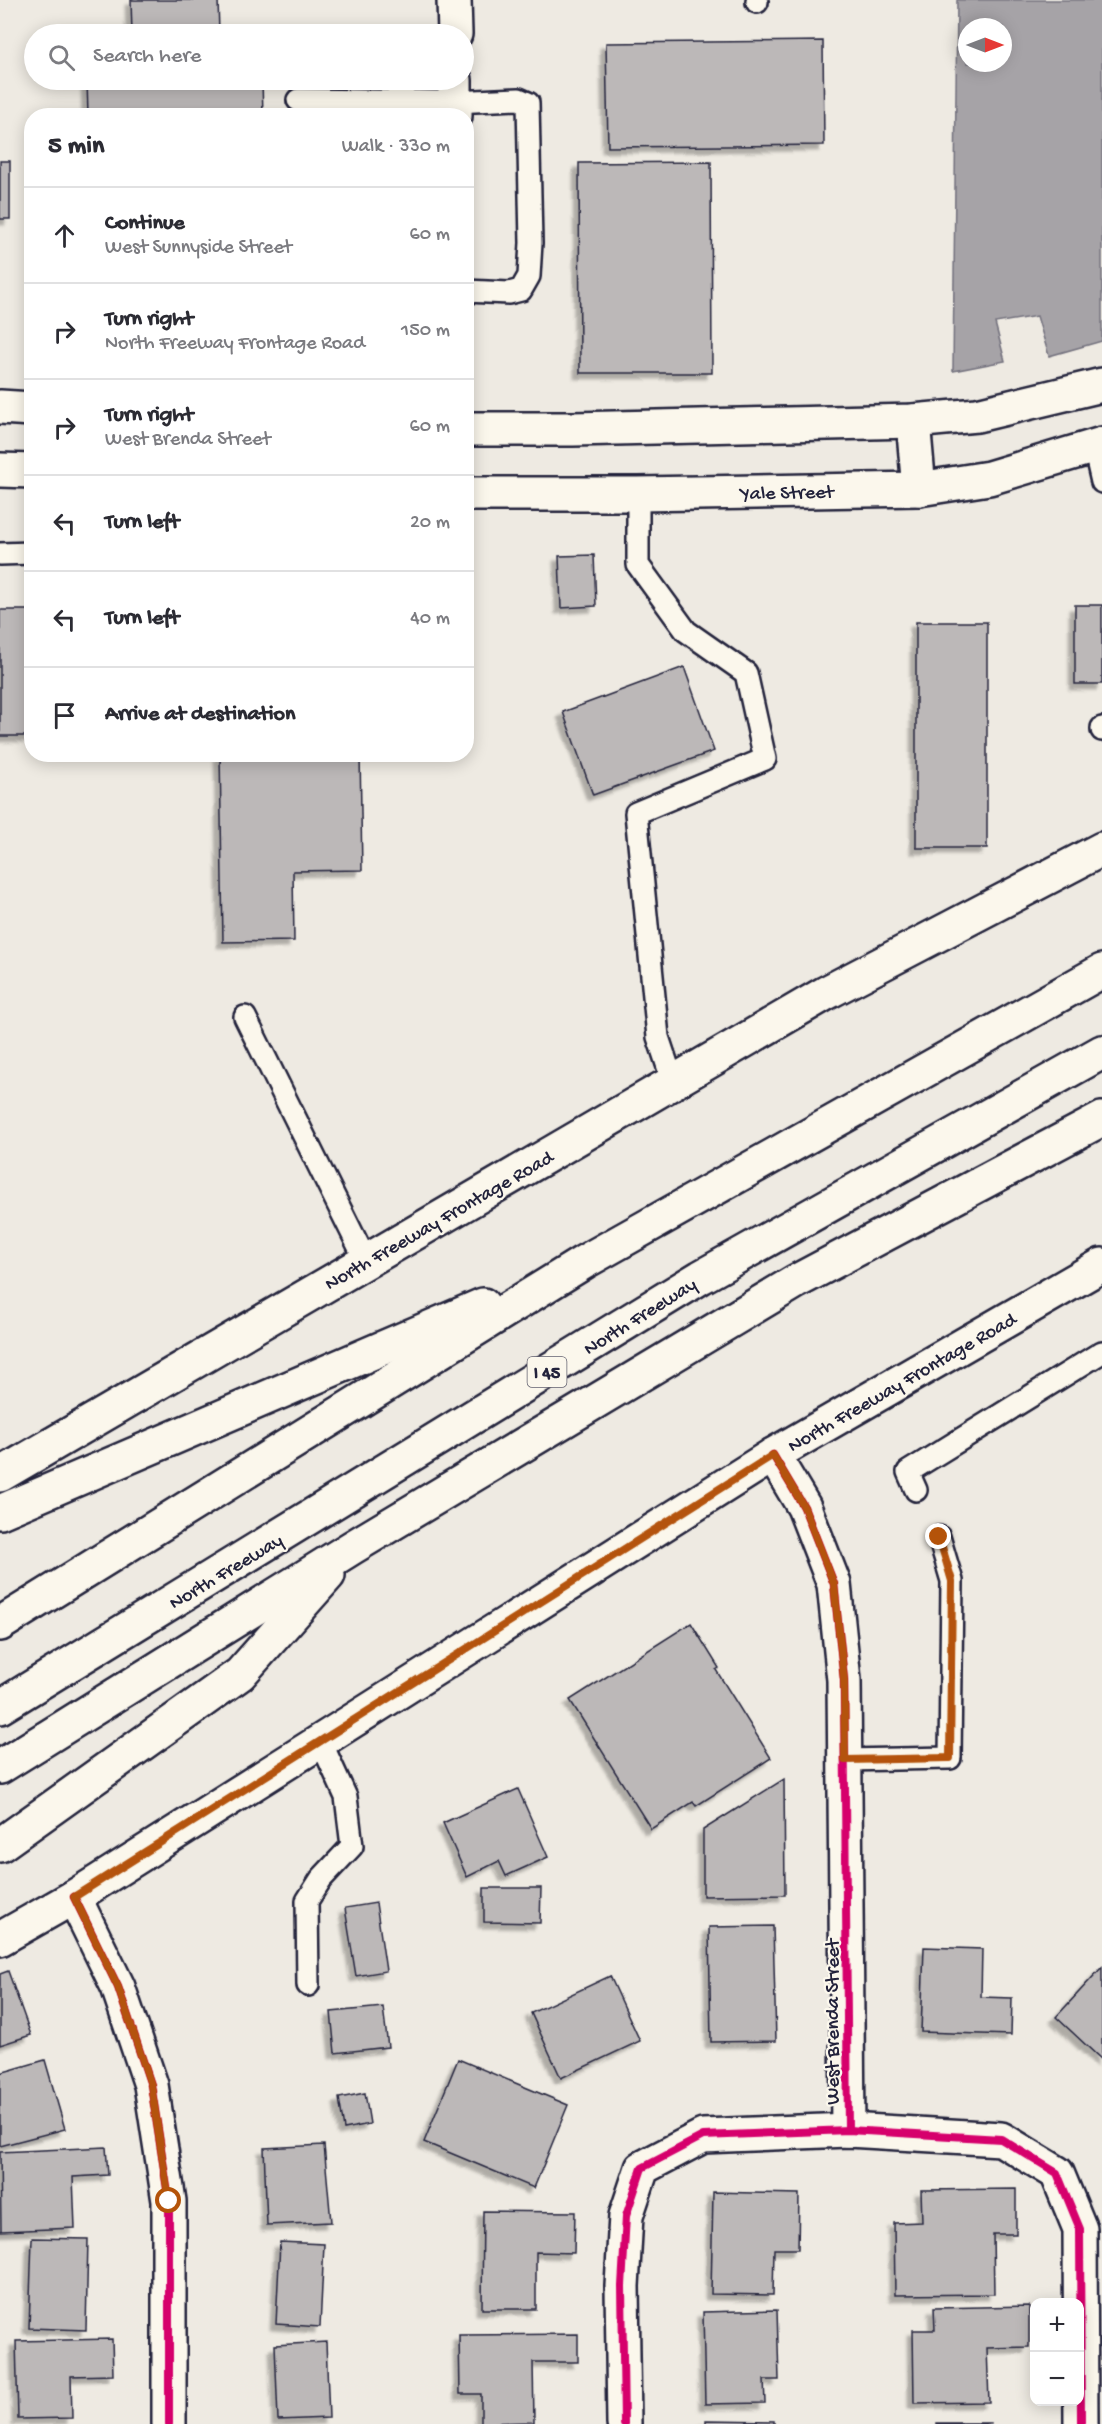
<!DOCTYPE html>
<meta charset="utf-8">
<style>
:root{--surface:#fff;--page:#f2f2f3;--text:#2b2b33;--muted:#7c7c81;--line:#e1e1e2}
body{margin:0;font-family:"Gochi Hand",sans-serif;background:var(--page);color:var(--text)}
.controls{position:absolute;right:18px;bottom:18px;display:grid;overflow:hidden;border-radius:12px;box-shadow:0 3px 15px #0003}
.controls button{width:54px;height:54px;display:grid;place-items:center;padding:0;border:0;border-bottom:2px solid var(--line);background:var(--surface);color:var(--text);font:30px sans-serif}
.compass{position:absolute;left:958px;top:18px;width:54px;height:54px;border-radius:50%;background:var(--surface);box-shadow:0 3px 15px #0003;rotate:90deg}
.stop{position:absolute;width:18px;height:18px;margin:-14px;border:4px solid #b45309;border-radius:50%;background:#fff}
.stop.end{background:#b45309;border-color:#fff;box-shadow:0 2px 6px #0008}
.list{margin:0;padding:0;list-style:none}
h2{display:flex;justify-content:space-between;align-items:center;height:78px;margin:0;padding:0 24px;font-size:26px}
h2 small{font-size:20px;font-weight:400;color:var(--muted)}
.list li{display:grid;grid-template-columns:39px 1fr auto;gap:18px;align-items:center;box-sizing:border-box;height:96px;padding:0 24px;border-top:2px solid var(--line)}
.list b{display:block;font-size:22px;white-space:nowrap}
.list p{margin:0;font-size:20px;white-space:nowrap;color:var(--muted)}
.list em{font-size:20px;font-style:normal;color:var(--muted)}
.icon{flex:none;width:33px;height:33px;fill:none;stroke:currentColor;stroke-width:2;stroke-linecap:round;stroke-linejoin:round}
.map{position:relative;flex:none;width:1102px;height:2424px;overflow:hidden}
.search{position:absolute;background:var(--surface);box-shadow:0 3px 15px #0003;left:24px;top:24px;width:450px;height:66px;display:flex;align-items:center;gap:15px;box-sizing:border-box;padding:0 21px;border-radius:33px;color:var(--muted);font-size:22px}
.panel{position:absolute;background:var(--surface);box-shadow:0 3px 15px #0003;left:24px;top:108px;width:450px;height:654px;border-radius:24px}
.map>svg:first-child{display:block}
</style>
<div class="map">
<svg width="1102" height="2424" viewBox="0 0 1102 2424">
<defs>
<filter id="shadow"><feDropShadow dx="-5.5" dy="5.5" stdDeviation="1.5" flood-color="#0004"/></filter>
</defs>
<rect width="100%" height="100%" fill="#eeeae2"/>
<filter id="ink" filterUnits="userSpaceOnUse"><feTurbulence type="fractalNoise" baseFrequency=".0167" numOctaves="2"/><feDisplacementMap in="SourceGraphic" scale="12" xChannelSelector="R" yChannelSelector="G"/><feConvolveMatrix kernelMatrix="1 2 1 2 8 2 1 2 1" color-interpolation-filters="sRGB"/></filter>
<g filter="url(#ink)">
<path fill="#a6a3a7" stroke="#716f7c" stroke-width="1.5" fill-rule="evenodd" d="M957 0H1102V341L1049 356 1037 316 995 323 1005 361 953 371ZM967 27H1003V63H967Z"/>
<g fill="#bcb8b8" stroke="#22223b" stroke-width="1.5" filter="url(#shadow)">
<polygon points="131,0 218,0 219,32 132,34"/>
<polygon points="823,41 824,145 608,147 606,43"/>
<polygon points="87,80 262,80 263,116 88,116"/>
<rect x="0" y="161" width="10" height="58"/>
<polygon points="711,162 712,373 580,373 579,163"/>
<polygon points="594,555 596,606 561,608 559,556"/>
<rect x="1075" y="605" width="27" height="79"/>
<rect x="0" y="610" width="32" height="126"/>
<rect x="916" y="622" width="71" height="226"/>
<polygon points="684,667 714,751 593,795 563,712"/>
<polygon points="220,754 360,754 362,870 293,871 294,941 223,942"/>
<polygon points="691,1623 719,1668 716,1670 771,1758 696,1806 693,1802 651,1829 570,1700"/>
<polygon points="784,1779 785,1895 703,1896 703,1830"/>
<polygon points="518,1789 548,1857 506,1876 499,1861 467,1877 443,1823"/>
<polygon points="484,1888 541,1888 540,1923 484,1922"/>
<polygon points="376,1903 386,1971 356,1976 345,1908"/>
<polygon points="773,1926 776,2041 711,2042 709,1927"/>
<polygon points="924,1947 982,1949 981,1997 1012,1998 1011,2035 921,2032"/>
<polygon points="1102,1967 1102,2060 1056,2017"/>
<polygon points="8,1971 31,2035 0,2045 0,1974"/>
<polygon points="610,1976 640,2041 561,2078 531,2013"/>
<polygon points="383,2007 388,2047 335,2053 331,2012"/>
<polygon points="458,2059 568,2105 534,2188 424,2142"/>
<polygon points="45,2060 65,2129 0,2146 0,2073"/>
<polygon points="365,2093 370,2124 344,2129 339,2098"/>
<polygon points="324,2145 331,2222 267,2225 264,2148"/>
<polygon points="106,2147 108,2175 73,2177 75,2228 1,2231 0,2152"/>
<polygon points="1016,2189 1016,2234 993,2234 994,2294 895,2295 894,2223 922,2222 921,2190"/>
<polygon points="713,2192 799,2194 798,2249 774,2249 773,2295 711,2294"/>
<polygon points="483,2211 575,2212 574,2253 536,2252 536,2309 482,2309"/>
<polygon points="32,2238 88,2239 86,2330 29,2328"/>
<polygon points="280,2242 324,2244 320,2327 276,2324"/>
<polygon points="1029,2306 1029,2347 987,2348 989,2402 914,2403 913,2330 935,2330 934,2308"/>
<polygon points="777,2310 779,2380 764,2380 765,2403 705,2404 703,2312"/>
<polygon points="578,2334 578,2362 533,2362 534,2422 481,2423 481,2394 460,2394 459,2335"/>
<polygon points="112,2339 113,2375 71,2376 72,2418 18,2419 16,2341"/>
<polygon points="326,2342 329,2418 278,2420 275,2345"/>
<polygon points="706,2420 774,2421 774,2424 706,2424"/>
<rect x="937" y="2423" width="54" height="1"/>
</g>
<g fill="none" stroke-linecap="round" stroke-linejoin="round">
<defs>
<g id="lane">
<polyline points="757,0 757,2"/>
<polyline points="298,100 455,102 519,99 528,103 531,243 529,276 521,290 509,293 466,291"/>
<polyline points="1094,447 1102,482"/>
<polyline points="638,494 638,565 686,631 746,673 765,759 636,813 658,1037 673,1082"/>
<polyline points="0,554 32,553"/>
<polyline points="1102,728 1102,730"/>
<polyline points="245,1017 366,1261"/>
<polyline points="916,1490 908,1472 1102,1352"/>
<polyline points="845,1760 950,1758 952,1581 939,1537"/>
<polyline points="308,1985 307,1901 321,1879 352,1846 346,1797 326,1753 319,1742"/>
</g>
<g id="street">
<polyline points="454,0 455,34"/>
<polyline points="455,80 455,116"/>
<polyline points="773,1455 804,1507 834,1584 844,1680 848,2130"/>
<polyline points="74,1897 118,1987 151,2085 169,2201 169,2424"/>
<polyline points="624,2424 622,2286 626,2216 642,2168 703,2136 848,2130 1001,2139 1057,2173 1080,2229 1081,2424"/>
</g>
<g id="secondary">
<polyline points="0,407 32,409"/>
<polyline points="913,421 919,489"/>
<polyline points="466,429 573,429 913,421 977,415 1102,385"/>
<polyline points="0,470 32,471"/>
<polyline points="466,494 638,494 919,489 989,478 1102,444"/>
<polyline points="0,1475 826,993 1102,849"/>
<polyline points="0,1939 74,1897 773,1455 1102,1265"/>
</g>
<g id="highway">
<polyline points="0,1512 483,1305"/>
<polyline points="0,1624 584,1262 1102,971"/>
<polyline points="0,1707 701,1277 1102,1052"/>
<polyline points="0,1767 353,1547 795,1282 1102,1119"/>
<polyline points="0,1845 240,1674 328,1575"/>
</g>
</defs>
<use href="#lane" stroke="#22223b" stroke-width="26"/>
<use href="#street" stroke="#22223b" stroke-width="38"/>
<use href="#secondary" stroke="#22223b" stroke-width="38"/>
<use href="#highway" stroke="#22223b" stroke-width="38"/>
<use href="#lane" stroke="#fbf7ec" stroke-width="21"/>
<use href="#street" stroke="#fbf7ec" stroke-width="33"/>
<use href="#secondary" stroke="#fbf7ec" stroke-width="33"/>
<use href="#highway" stroke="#fbf7ec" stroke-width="33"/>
<defs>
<g id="cycleway">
<polyline points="773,1455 804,1507 834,1584 844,1680 848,2130"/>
<polyline points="74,1897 118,1987 151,2085 169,2201 169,2424"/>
<polyline points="624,2424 622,2286 626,2216 642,2168 703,2136 848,2130 1001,2139 1057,2173 1080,2229 1081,2424"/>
</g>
</defs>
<use href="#cycleway" stroke="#fbf7ec" stroke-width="11"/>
<use href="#cycleway" stroke="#d6006c" stroke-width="8"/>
</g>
</g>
<g fill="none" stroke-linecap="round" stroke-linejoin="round" filter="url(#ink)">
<polyline stroke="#b45309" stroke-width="8" points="169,2201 151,2085 118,1987 74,1897 773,1455 804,1507 834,1584 844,1680 845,1760 950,1758 952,1581 939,1537"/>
</g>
<g text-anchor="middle" stroke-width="4.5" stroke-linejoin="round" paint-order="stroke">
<rect fill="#fbf7ec" stroke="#636270" stroke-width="1.5" x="527.5" y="1357" width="39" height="30" rx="4.5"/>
<g font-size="18" font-weight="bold" fill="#22223b">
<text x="547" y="1378">I 45</text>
</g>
<g font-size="20" fill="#22223b" stroke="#fbf7ec">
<text transform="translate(787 491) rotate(-1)" y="7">Yale Street</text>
<text transform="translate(438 1219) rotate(-30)" y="7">North Freeway Frontage Road</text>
<text transform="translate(639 1315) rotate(-32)" y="7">North Freeway</text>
<text transform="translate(901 1381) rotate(-30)" y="7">North Freeway Frontage Road</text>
<text transform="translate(225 1570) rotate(-31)" y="7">North Freeway</text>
<text transform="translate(831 2022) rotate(-90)" y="7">West Brenda Street</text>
</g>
</g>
</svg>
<div class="controls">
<button>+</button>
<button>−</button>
</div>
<svg class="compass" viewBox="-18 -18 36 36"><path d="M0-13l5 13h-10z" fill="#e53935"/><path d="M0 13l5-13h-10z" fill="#7c7c81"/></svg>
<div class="stop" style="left:169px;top:2201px"></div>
<div class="stop end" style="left:939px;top:1537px"></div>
<div class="search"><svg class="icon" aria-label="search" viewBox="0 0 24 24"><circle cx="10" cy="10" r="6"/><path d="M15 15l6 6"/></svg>Search here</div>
<section class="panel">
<h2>5 min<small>Walk · 330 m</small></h2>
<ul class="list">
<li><svg class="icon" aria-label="ahead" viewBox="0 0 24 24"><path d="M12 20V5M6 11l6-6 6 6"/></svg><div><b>Continue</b><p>West Sunnyside Street</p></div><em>60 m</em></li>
<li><svg class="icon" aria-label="right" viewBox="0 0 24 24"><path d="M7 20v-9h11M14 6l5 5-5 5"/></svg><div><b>Turn right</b><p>North Freeway Frontage Road</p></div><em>150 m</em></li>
<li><svg class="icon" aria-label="right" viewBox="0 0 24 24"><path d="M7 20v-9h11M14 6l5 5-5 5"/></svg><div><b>Turn right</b><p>West Brenda Street</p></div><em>60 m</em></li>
<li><svg class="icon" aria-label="left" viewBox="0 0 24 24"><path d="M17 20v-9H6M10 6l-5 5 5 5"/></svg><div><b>Turn left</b></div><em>20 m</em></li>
<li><svg class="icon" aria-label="left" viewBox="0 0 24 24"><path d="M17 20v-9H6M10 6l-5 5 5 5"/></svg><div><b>Turn left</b></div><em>40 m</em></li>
<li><svg class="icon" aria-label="arrive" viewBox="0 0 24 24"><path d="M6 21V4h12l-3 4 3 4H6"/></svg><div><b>Arrive at destination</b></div></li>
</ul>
</section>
</div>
